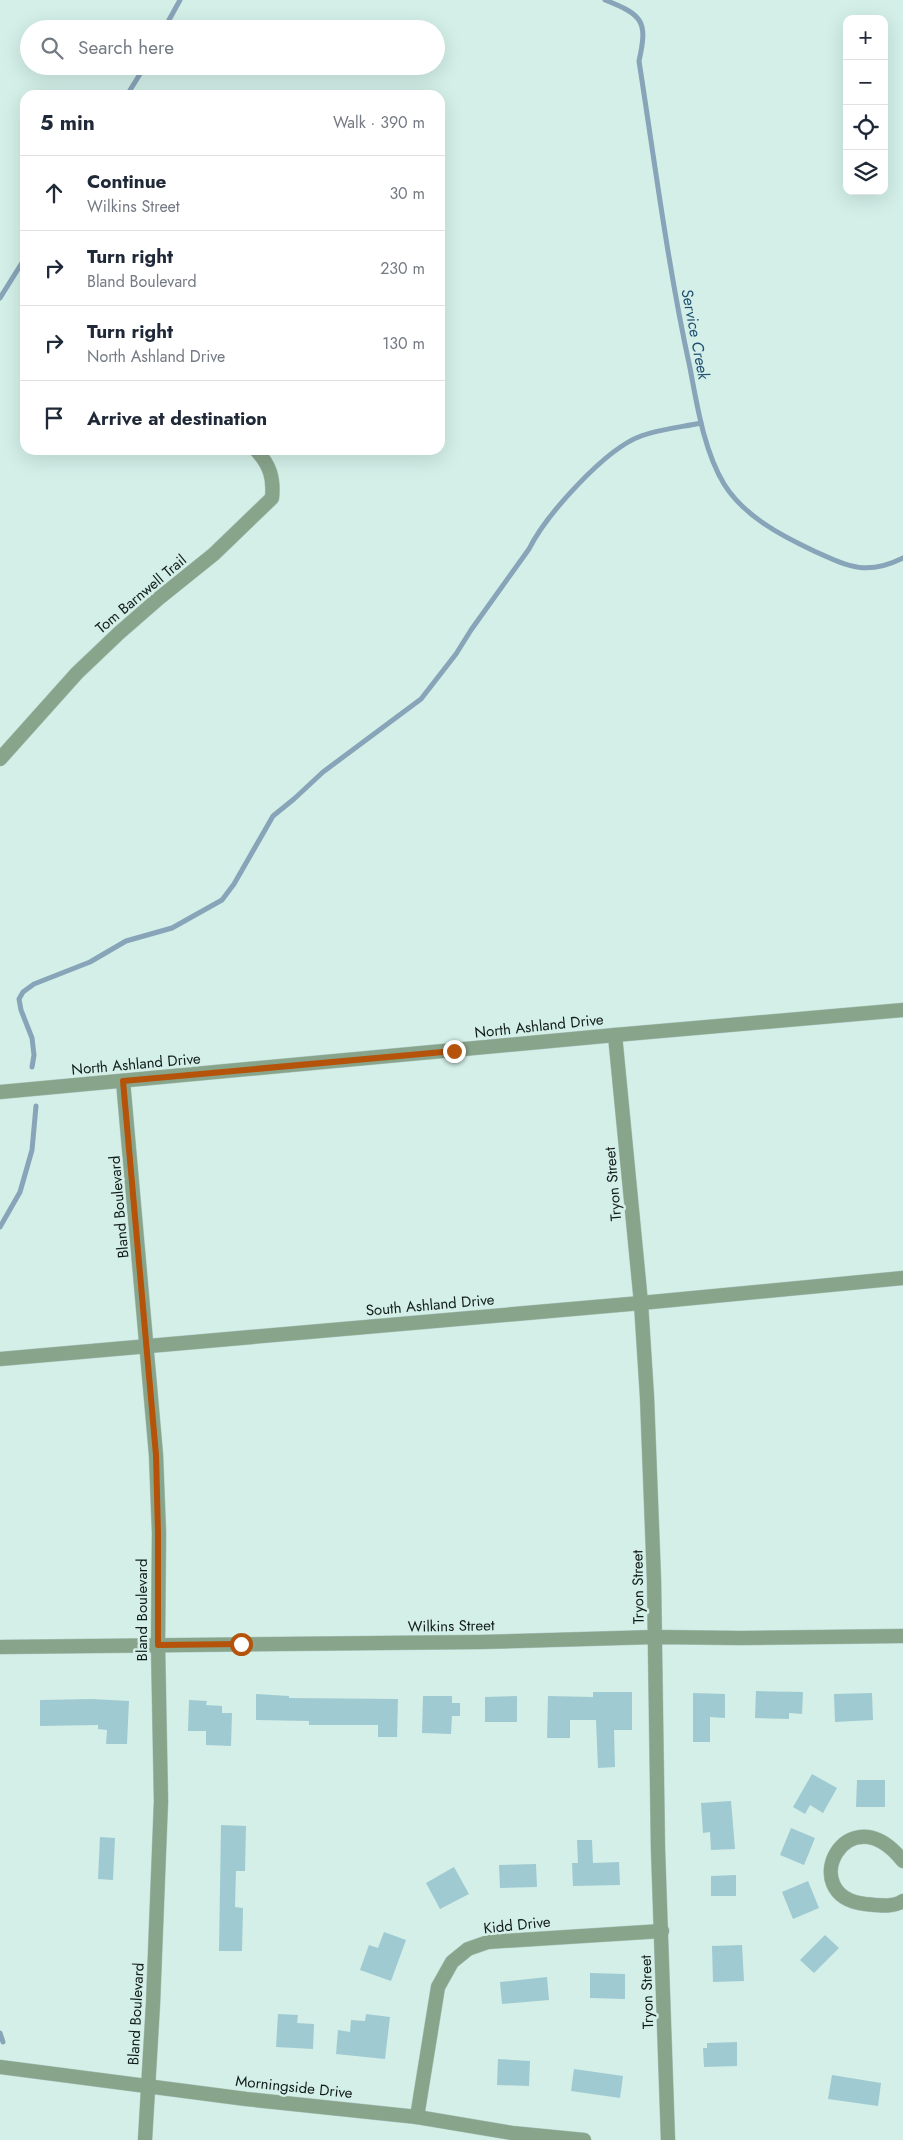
<!DOCTYPE html>
<meta charset="utf-8">
<style>
:root{--surface:#fff;--page:#f2f2f3;--text:#1f2937;--muted:#747a83;--line:#e0e1e3}
body{margin:0;font-family:Jost,sans-serif;background:var(--page);color:var(--text)}
.controls{position:absolute;right:15px;top:15px;display:grid;overflow:hidden;border-radius:10px;box-shadow:0 5px 20px #0002}
.controls button{width:45px;height:45px;display:grid;place-items:center;padding:0;border:0;border-bottom:1px solid var(--line);background:var(--surface);color:var(--text);font:25px sans-serif}
.stop{position:absolute;width:15px;height:15px;margin:-11px;border:4px solid #b45309;border-radius:50%;background:#fff}
.stop.end{background:#b45309;border-color:#fff;box-shadow:0 1px 5px #0008}
.list{margin:0;padding:0;list-style:none}
h2{display:flex;justify-content:space-between;align-items:center;height:65px;margin:0;padding:0 20px;font-size:21px}
h2 small{font-size:16px;font-weight:400;color:var(--muted)}
.list li{display:grid;grid-template-columns:32px 1fr auto;gap:15px;align-items:center;box-sizing:border-box;height:75px;padding:0 20px;border-top:1px solid var(--line)}
.list b{display:block;font-size:19px;white-space:nowrap}
.list p{margin:0;font-size:16px;white-space:nowrap;color:var(--muted)}
.list em{font-size:16px;font-style:normal;color:var(--muted)}
.icon{flex:none;width:28px;height:28px;fill:none;stroke:currentColor;stroke-width:2;stroke-linecap:round;stroke-linejoin:round}
.map{position:relative;flex:none;width:903px;height:2140px;overflow:hidden}
.search{position:absolute;background:var(--surface);box-shadow:0 5px 20px #0002;left:20px;top:20px;width:425px;height:55px;display:flex;align-items:center;gap:12px;box-sizing:border-box;padding:0 18px;border-radius:28px;color:var(--muted);font-size:19px}
.panel{position:absolute;background:var(--surface);box-shadow:0 5px 20px #0002;left:20px;top:90px;width:425px;height:365px;border-radius:15px}
.map>svg:first-child{display:block}
</style>
<div class="map">
<svg width="903" height="2140" viewBox="0 0 903 2140">
<rect width="100%" height="100%" fill="#d3efe8"/>
<g fill="none" stroke-linecap="round" stroke-linejoin="round">
<g stroke="#87a4b9" stroke-width="5">
<path d="M605 0C643 15 648 21 639 61 655 164 668 267 690 368 697 405 704 451 724 484 744 516 780 535 814 551 849 567 867 576 903 558"/>
<polyline points="164,29 180,0"/>
<polyline points="127,95 145,66"/>
<polyline points="0,298 25,258"/>
<path d="M32 1067 34 1055 32 1038 21 1010 19 999 23 992 34 984 90 962 126 941 172 928 222 900 234 884 273 816 294 799 323 772 421 699 456 654 471 630 529 549C546 515 605 449 641 436 660 429 682 427 701 423"/>
<polyline points="0,1227 20,1192 32,1150 36,1106"/>
<polyline points="0,2033 3,2042"/>
</g>
</g>
<g fill="#a0cad1">
<polygon points="756,1691 803,1692 802,1714 789,1713 789,1719 755,1718"/>
<polygon points="593,1692 632,1692 632,1730 614,1730 615,1767 598,1768 596,1720 570,1720 570,1738 547,1738 548,1696 593,1697"/>
<polygon points="693,1693 725,1694 725,1718 710,1717 710,1742 693,1742"/>
<polygon points="872,1693 873,1720 835,1722 834,1694"/>
<polygon points="256,1694 289,1696 289,1698 398,1699 397,1737 378,1737 378,1725 309,1725 309,1721 256,1720"/>
<polygon points="423,1696 452,1696 452,1703 460,1703 460,1716 452,1716 451,1734 422,1733"/>
<polygon points="517,1696 517,1722 485,1722 485,1697"/>
<polygon points="92,1699 129,1701 127,1744 106,1744 107,1730 98,1729 98,1725 40,1726 40,1700"/>
<polygon points="189,1700 207,1701 206,1705 222,1706 222,1713 232,1713 231,1746 206,1745 206,1731 188,1731"/>
<polygon points="812,1774 837,1788 823,1813 810,1805 805,1814 793,1807"/>
<polygon points="857,1780 885,1780 885,1807 856,1807"/>
<polygon points="731,1801 735,1849 711,1850 710,1832 703,1833 701,1803"/>
<polygon points="221,1825 246,1826 245,1871 236,1871 235,1907 243,1908 242,1951 219,1951"/>
<polygon points="791,1828 815,1838 804,1865 780,1855"/>
<polygon points="100,1837 115,1838 113,1880 98,1879"/>
<polygon points="577,1840 592,1840 593,1863 619,1862 620,1885 573,1886 572,1863 578,1863"/>
<polygon points="536,1864 537,1887 500,1888 499,1865"/>
<polygon points="454,1867 469,1894 440,1909 426,1883"/>
<polygon points="736,1875 736,1896 711,1896 711,1876"/>
<polygon points="808,1881 819,1908 793,1919 782,1892"/>
<polygon points="384,1932 406,1940 391,1981 360,1970 369,1945 378,1948"/>
<polygon points="825,1935 839,1948 814,1973 800,1960"/>
<polygon points="742,1945 744,1981 713,1982 712,1946"/>
<polygon points="590,1973 625,1974 625,1999 590,1998"/>
<polygon points="547,1977 549,2000 502,2004 500,1982"/>
<polygon points="278,2014 298,2015 297,2023 314,2024 313,2049 276,2047"/>
<polygon points="366,2014 390,2017 385,2059 336,2054 338,2030 350,2032 351,2020 365,2021"/>
<polygon points="737,2042 737,2066 704,2067 703,2048 707,2048 707,2043"/>
<polygon points="498,2059 530,2061 529,2086 497,2085"/>
<polygon points="574,2069 623,2076 620,2098 571,2091"/>
<polygon points="832,2075 881,2083 878,2106 828,2099"/>
</g>
<g fill="none" stroke-linecap="round" stroke-linejoin="round">
<defs>
<g id="minor">
<path d="M0 759 77 673 119 633 158 599 214 554 272 498C274 478 270 465 256 450"/>
<polyline points="123,1081 156,1455 159,1533 158,1645 161,1801 153,2004 145,2140"/>
<polyline points="0,1092 615,1035 641,1303 647,1397 654,1580 658,1849 668,2140"/>
<polyline points="0,1359 641,1303"/>
<polyline points="0,1647 481,1642 655,1637 741,1638 903,1636"/>
<path d="M903 1861C847 1790 794 1896 865 1904 877 1905 893 1908 903 1901"/>
<polyline points="0,2067 246,2099 417,2117 512,2133 584,2140"/>
<polyline points="417,2117 438,1987 452,1962 468,1949 488,1942 662,1931"/>
</g>
<g id="tertiary">
<polyline points="615,1035 903,1010"/>
<polyline points="641,1303 903,1278"/>
</g>
</defs>
<use href="#minor" stroke="#b0c9c3" stroke-width="15"/>
<use href="#tertiary" stroke="#b0c9c3" stroke-width="15"/>
<use href="#minor" stroke="#88a48b" stroke-width="14"/>
<use href="#tertiary" stroke="#88a48b" stroke-width="14"/>
</g>
<g fill="none" stroke-linecap="round" stroke-linejoin="round">
<polyline stroke="#b45309" stroke-width="6" points="241,1644 158,1645 158,1533 156,1455 123,1081 454,1051"/>
</g>
<g text-anchor="middle" stroke-width="5" stroke-linejoin="round" paint-order="stroke">
<g font-size="15" fill="#111b19" stroke="#d3efe8">
<text transform="translate(141 594) rotate(-40)" y="5">Tom Barnwell Trail</text>
<text transform="translate(539 1026) rotate(-6)" y="5">North Ashland Drive</text>
<text transform="translate(136 1064) rotate(-5)" y="5">North Ashland Drive</text>
<text transform="translate(613 1184) rotate(-95)" y="5">Tryon Street</text>
<text transform="translate(119 1207) rotate(-95)" y="5">Bland Boulevard</text>
<text transform="translate(430 1305) rotate(-5)" y="5">South Ashland Drive</text>
<text transform="translate(638 1587) rotate(-91)" y="5">Tryon Street</text>
<text transform="translate(142 1610) rotate(-90)" y="5">Bland Boulevard</text>
<text transform="translate(451 1626) rotate(-1)" y="5">Wilkins Street</text>
<text transform="translate(517 1925) rotate(-6)" y="5">Kidd Drive</text>
<text transform="translate(647 1992) rotate(-92)" y="5">Tryon Street</text>
<text transform="translate(136 2014) rotate(-87)" y="5">Bland Boulevard</text>
<text transform="translate(294 2087) rotate(6)" y="5">Morningside Drive</text>
</g>
<g font-size="16" font-style="italic" fill="#1f5071" stroke="#d3efe8">
<text transform="translate(696 334) rotate(79)" y="6">Service Creek</text>
</g>
</g>
</svg>
<div class="controls">
<button>+</button>
<button>−</button>
<button><svg class="icon" aria-label="locate" viewBox="0 0 24 24"><circle cx="12" cy="12" r="6"/><path d="M12 2v4M12 18v4M2 12h4M18 12h4"/></svg></button>
<button><svg class="icon" aria-label="layers" viewBox="0 0 24 24"><path d="M12 4l9 5-9 5-9-5zM3 14l9 5 9-5"/></svg></button>
</div>
<div class="stop" style="left:241px;top:1644px"></div>
<div class="stop end" style="left:454px;top:1051px"></div>
<div class="search"><svg class="icon" aria-label="search" viewBox="0 0 24 24"><circle cx="10" cy="10" r="6"/><path d="M15 15l6 6"/></svg>Search here</div>
<section class="panel">
<h2>5 min<small>Walk · 390 m</small></h2>
<ul class="list">
<li><svg class="icon" aria-label="ahead" viewBox="0 0 24 24"><path d="M12 20V5M6 11l6-6 6 6"/></svg><div><b>Continue</b><p>Wilkins Street</p></div><em>30 m</em></li>
<li><svg class="icon" aria-label="right" viewBox="0 0 24 24"><path d="M7 20v-9h11M14 6l5 5-5 5"/></svg><div><b>Turn right</b><p>Bland Boulevard</p></div><em>230 m</em></li>
<li><svg class="icon" aria-label="right" viewBox="0 0 24 24"><path d="M7 20v-9h11M14 6l5 5-5 5"/></svg><div><b>Turn right</b><p>North Ashland Drive</p></div><em>130 m</em></li>
<li><svg class="icon" aria-label="arrive" viewBox="0 0 24 24"><path d="M6 21V4h12l-3 4 3 4H6"/></svg><div><b>Arrive at destination</b></div></li>
</ul>
</section>
</div>
